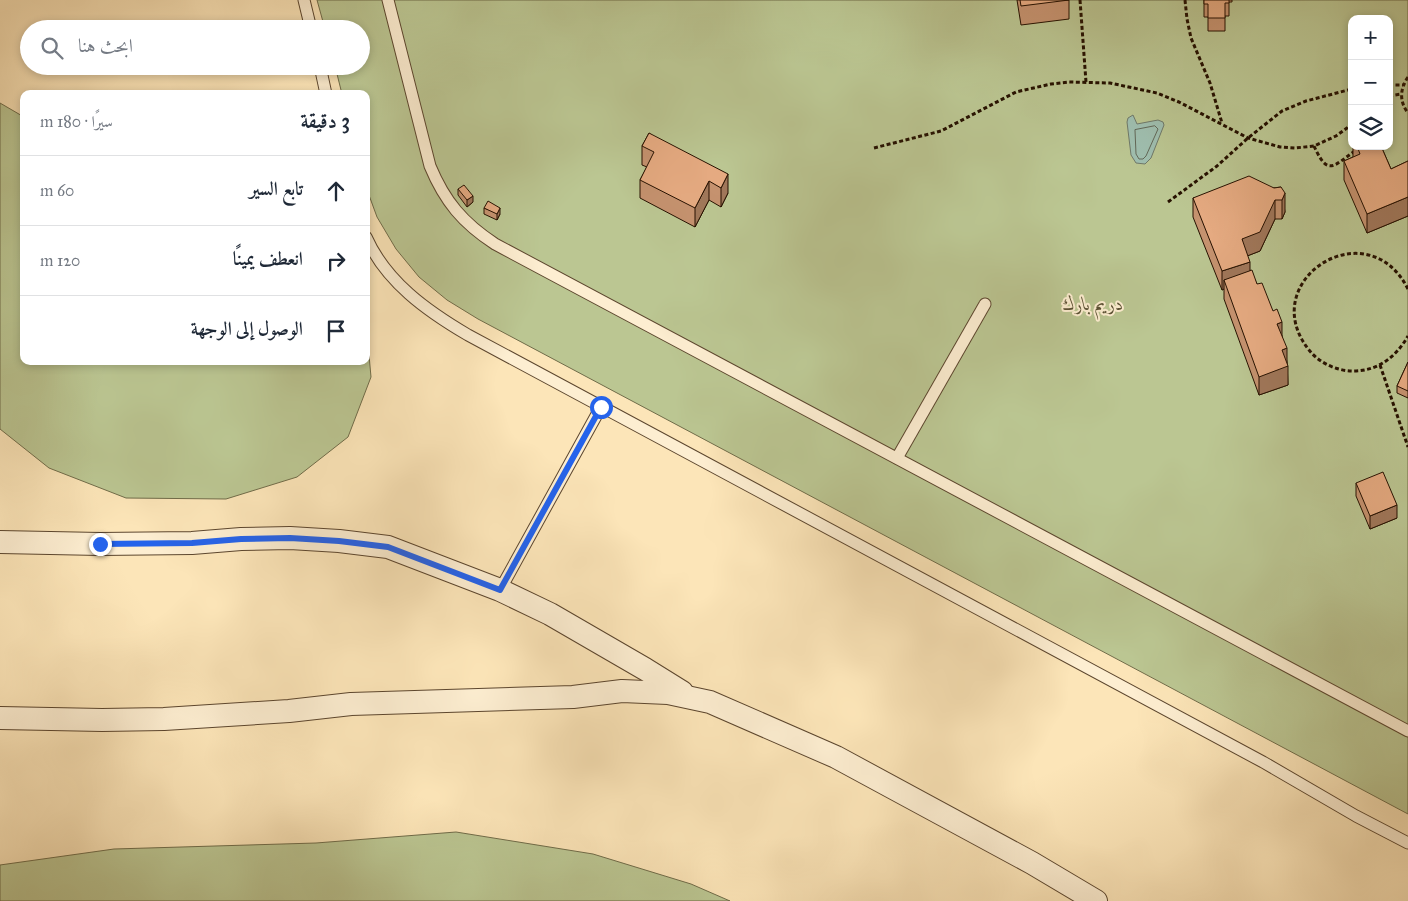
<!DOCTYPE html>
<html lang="ar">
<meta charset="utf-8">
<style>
:root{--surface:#fff;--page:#f6f6f7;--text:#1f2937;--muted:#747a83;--line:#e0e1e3}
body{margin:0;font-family:"IM FELL Great Primer",Amiri,serif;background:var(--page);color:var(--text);direction:rtl}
.controls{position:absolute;right:15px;top:15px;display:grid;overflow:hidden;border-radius:10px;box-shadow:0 2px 8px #0003}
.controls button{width:45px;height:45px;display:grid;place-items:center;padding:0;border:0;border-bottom:1px solid var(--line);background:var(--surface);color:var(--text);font:25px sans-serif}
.stop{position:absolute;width:15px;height:15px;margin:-11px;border:4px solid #2563eb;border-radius:50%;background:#fff}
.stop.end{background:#2563eb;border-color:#fff;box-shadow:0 1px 5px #0008}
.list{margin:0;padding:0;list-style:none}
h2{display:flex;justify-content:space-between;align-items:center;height:65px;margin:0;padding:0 20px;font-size:21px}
h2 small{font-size:16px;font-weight:400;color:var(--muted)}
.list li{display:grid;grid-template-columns:32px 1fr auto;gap:15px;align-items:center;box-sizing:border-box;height:70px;padding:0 20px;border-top:1px solid var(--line)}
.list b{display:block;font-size:19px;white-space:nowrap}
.list em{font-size:16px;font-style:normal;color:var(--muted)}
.icon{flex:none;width:28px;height:28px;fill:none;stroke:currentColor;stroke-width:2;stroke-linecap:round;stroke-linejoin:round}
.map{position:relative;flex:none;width:1408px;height:901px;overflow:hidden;direction:ltr}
.search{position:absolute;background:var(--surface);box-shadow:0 2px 8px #0003;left:20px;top:20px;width:350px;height:55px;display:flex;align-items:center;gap:12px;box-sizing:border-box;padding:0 18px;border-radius:28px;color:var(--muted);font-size:19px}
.panel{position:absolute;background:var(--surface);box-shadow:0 2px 8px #0003;left:20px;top:90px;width:350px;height:275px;border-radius:10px;direction:rtl}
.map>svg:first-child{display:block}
</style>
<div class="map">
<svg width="1408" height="901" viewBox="0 0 1408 901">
<rect width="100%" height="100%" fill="#fce5b8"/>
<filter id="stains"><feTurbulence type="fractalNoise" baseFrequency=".004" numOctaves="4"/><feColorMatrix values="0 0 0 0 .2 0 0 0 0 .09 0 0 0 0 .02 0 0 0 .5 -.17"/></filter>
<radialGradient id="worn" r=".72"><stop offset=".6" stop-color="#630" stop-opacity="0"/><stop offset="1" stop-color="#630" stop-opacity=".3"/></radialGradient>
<g fill="#bbc692" stroke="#706c49" fill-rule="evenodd">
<path d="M317 0H1408V814L478 319 447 300 419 277 396 249 377 217 366 187V94H342L335 66H361V29H325ZM1352 19H1389V146H1352Z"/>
<polygon points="0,103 24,117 24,361 366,361 366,322 371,377 348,437 297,477 226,499 126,498 49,468 0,429"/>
<polygon points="456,832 593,854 691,884 730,901 0,901 0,865 114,849 316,843"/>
</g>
<polygon fill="#9fbfb0" stroke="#6f796a" points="1133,115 1137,124 1158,120 1163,122 1164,125 1151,158 1145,164 1136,163 1131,155 1127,122 1128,118"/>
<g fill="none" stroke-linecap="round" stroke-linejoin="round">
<polygon stroke="#626858" stroke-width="1" points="1155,126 1158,129 1146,156 1143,159 1139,159 1136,154 1135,130"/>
<defs>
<g id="lane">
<polyline points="304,0 311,29"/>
<path d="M388 0 430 166C445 202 463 223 495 244L1408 731"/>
<polyline points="320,66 326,94"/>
<path d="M366 237C386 282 427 311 468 335L1263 762 1356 816 1408 843"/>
<polyline points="897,458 985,304"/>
<polyline points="500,590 601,407"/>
</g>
<g id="street">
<polyline points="0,542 100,544 192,543 241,539 290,538 339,541 388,547 500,590 550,614 645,669 682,692"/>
<polyline points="0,718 102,720 164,719 289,711 351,704 573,697 622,691 668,693 710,702 836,757 1032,863 1096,901"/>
</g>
</defs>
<use href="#lane" stroke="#5c462e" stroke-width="13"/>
<use href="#street" stroke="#5c462e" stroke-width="24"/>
<g stroke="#261100" stroke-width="3" stroke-dasharray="4 2.5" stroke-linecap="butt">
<polyline points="1080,0 1086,82"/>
<polyline points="1185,0 1187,19 1191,38 1210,83 1222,123"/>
<path d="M1408 77C1400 89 1399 101 1408 113"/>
<polyline points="1389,85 1403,85"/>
<polyline points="1389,96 1401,94"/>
<path d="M1314 146C1328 177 1333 166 1355 151"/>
<polyline points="874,148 941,131 1016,92 1051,84 1069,82 1110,83 1157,93 1179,102 1248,138 1280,147 1295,148 1314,146 1336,136 1347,128 1352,122"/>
<polyline points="1168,202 1217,166 1248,138 1282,111 1306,101 1352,89"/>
<path d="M1408 289C1367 208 1254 281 1309 350 1319 363 1337 371 1353 371 1378 371 1396 357 1408 336"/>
<polyline points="1380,365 1408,447"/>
</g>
<use href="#lane" stroke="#fdeed1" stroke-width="11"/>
<use href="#street" stroke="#fdeed1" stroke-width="22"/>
</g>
<g fill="#c5926f" stroke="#261100">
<polygon points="1017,0 1069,0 1069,19 1021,25"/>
<polygon points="1204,0 1232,0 1232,2 1229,2 1229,16 1225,16 1225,31 1208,31 1208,17 1204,17"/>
<polygon points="649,133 728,193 721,207 709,200 695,227 640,198 640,180 647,167 642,165 642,146"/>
<polygon points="1353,146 1381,146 1391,169 1408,161 1408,216 1367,233 1344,180 1344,161 1353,157"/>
<polygon points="1281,187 1285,212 1282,219 1275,219 1260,251 1247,256 1250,271 1257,284 1282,336 1287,362 1288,385 1259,395 1224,299 1224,289 1222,290 1193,217 1193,198"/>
<polygon points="458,189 473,202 467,207 458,195"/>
<polygon points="484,208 500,214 497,220 484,214"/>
<polygon points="1408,362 1408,398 1397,393 1397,386"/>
<polygon points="1356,483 1397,518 1370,529 1356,496"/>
</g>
<g fill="#a0775a" stroke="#261100">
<polygon points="728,174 728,193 721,207 721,188"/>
<polygon points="709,181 709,200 695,227 695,208"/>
<polygon points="1285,193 1285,212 1282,219 1282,200"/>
<polygon points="473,196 473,202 467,207 467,200"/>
<polygon points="1408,197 1408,216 1367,233 1367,214"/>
<polygon points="1275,200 1275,219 1260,251 1242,258 1242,239"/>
<polygon points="500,208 500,214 497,220 497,214"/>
<polygon points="1250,262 1250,281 1224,280 1224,289 1222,290 1222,271"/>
<polygon points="1282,322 1282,341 1277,324"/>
<polygon points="1287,348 1287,367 1288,366 1288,385 1259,395 1259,377 1282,350"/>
<polygon points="1397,505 1397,518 1370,529 1370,516"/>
</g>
<g fill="#e5aa81" stroke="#261100">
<polygon points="1020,0 1069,0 1021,6"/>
<polygon points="1204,0 1229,0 1229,3 1225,3 1225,18 1208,18 1208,4 1204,4"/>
<polygon points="649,133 728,174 721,188 709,181 695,208 640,180 654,152 642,146"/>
<polygon points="1357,146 1381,146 1391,169 1408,161 1408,197 1367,214 1344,161 1360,154"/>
<polygon points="1249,176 1274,188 1281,187 1285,193 1282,200 1275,200 1260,232 1242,239 1250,262 1222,271 1193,198"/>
<polygon points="464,185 473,196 467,200 458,189"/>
<polygon points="488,201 500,208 497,214 484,208"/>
<polygon points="1252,270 1257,284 1262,283 1273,311 1277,309 1282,322 1277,324 1287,348 1282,350 1288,366 1259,377 1224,280"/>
<polygon points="1408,362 1408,391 1397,386"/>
<polygon points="1383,472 1397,505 1370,516 1356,483"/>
</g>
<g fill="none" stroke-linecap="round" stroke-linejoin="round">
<polyline stroke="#2563eb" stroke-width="6" points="100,544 192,543 241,539 290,538 339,541 388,547 500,590 601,407"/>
</g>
<g text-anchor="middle" stroke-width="4" stroke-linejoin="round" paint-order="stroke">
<g font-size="19" font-style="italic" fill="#5a5033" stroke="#fdeed1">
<text x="1093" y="310">دريم بارك</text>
</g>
</g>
<rect width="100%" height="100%" filter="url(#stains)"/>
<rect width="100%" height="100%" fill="url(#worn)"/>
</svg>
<div class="controls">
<button>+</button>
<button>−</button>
<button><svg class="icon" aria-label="layers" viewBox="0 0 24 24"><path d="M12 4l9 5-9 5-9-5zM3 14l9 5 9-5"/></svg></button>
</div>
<div class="stop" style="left:601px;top:407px"></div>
<div class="stop end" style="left:100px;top:544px"></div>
<div class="search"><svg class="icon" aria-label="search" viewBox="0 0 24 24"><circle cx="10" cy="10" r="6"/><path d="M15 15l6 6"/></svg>ابحث هنا</div>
<section class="panel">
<h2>3 دقيقة<small>سيرًا · 180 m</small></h2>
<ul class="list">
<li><svg class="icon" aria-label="ahead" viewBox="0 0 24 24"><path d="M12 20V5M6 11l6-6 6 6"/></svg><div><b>تابع السير</b></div><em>60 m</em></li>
<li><svg class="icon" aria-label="right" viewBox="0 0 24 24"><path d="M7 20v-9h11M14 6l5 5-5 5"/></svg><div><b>انعطف يمينًا</b></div><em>120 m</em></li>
<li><svg class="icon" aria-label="arrive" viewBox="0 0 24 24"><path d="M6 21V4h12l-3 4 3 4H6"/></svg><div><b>الوصول إلى الوجهة</b></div></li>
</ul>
</section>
</div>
